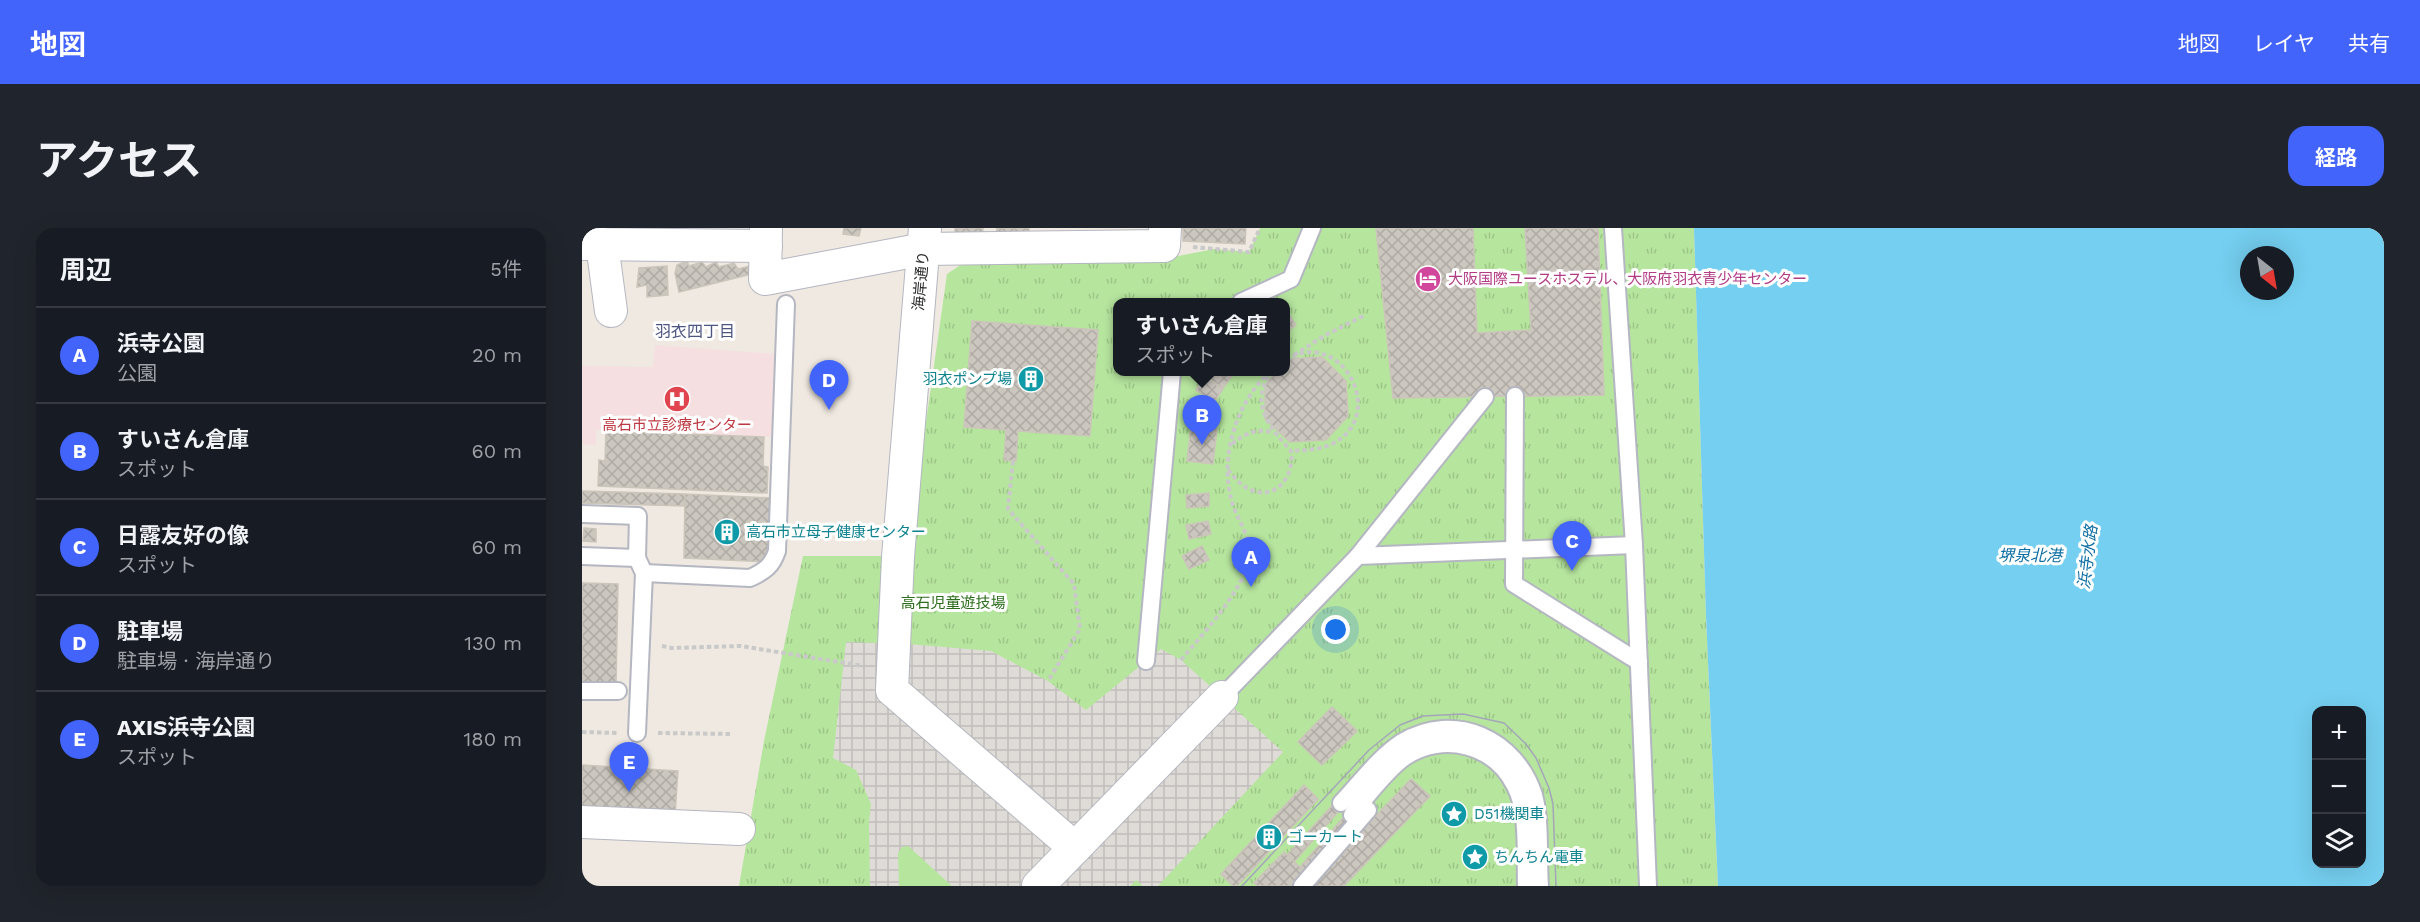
<!DOCTYPE html>
<html lang="ja">
<meta charset="utf-8">
<style>
:root{--surface:#171b24;--page:#20242c;--text:#f1f3f6;--muted:#9ea1a6;--line:#363941;--accent:#4264fb}
body{margin:0;font-family:"Work Sans","Noto Sans JP",sans-serif;background:var(--page);color:var(--text)}
.controls{position:absolute;right:18px;bottom:18px;display:grid;overflow:hidden;border-radius:12px;box-shadow:0 6px 24px #0002}
.controls button{width:54px;height:54px;display:grid;place-items:center;padding:0;border:0;border-bottom:2px solid var(--line);background:var(--surface);color:var(--text);font:30px sans-serif}
.compass{position:absolute;left:1658px;top:18px;width:54px;height:54px;border-radius:50%;background:var(--surface);box-shadow:0 6px 24px #0002;rotate:149deg}
.you{position:absolute;left:754px;top:402px;width:21px;height:21px;margin:-15px;border:4px solid #fff;border-radius:50%;background:#1a73e8;box-shadow:0 0 0 9px #1a73e833}
.badge{display:grid;place-items:center;width:39px;height:39px;border-radius:50%;background:var(--accent);color:#fff;font-size:20px;font-weight:700}
.pin{position:absolute;translate:-50% -50px;filter:drop-shadow(0 2px 3px #0008)}
.pin::after{content:'';position:absolute;top:32px;width:21px;height:18px;background:inherit;clip-path:polygon(0 0,100% 0,50% 100%)}
.popup{position:absolute;left:531px;top:70px;width:177px;height:78px;box-sizing:border-box;display:grid;place-content:center;border-radius:12px;background:var(--surface);filter:drop-shadow(0 2px 4px #0005);font-size:20px;white-space:nowrap;color:var(--muted)}
.popup b{font-size:22px;color:var(--text)}
.popup::after{content:'';position:absolute;left:50%;top:100%;margin-left:-12px;border:12px solid transparent;border-top-color:var(--surface)}
.list{margin:0;padding:0;list-style:none}
h2{display:flex;justify-content:space-between;align-items:center;height:78px;margin:0;padding:0 24px;font-size:26px}
h2 small{font-size:20px;font-weight:400;color:var(--muted)}
.list li{display:grid;grid-template-columns:39px 1fr auto;gap:18px;align-items:center;box-sizing:border-box;height:96px;padding:0 24px;border-top:2px solid var(--line)}
.list b{display:block;font-size:22px;white-space:nowrap}
.list p{margin:0;font-size:20px;white-space:nowrap;color:var(--muted)}
.list em{font-size:20px;font-style:normal;color:var(--muted)}
.icon{flex:none;width:33px;height:33px;fill:none;stroke:currentColor;stroke-width:2;stroke-linecap:round;stroke-linejoin:round}
.map{position:relative;flex:none;width:1802px;height:658px;overflow:hidden;border-radius:18px}
header{display:flex;align-items:center;gap:36px;box-sizing:border-box;height:84px;padding:0 30px;background:var(--accent);color:#fff}
header strong{font-size:28px}
nav{display:flex;gap:33px;margin-inline-start:auto;font-size:21px}
.intro{display:flex;align-items:center;justify-content:space-between;box-sizing:border-box;height:144px;padding:0 36px}
h1{margin:0;font-size:42px}
.button{padding:15px 27px;border-radius:18px;background:var(--accent);color:#fff;font-size:21px;font-weight:700}
main{display:flex;gap:36px;padding:0 36px}
aside{flex:1;background:var(--surface);border-radius:18px;box-shadow:0 6px 24px #0002}
.map>svg:first-child{display:block}
</style>
<header>
<strong>地図</strong>
<nav><a>地図</a><a>レイヤ</a><a>共有</a></nav>
</header>
<div class="intro"><h1>アクセス</h1><a class="button">経路</a></div>
<main>
<aside>
<h2>周辺<small>5件</small></h2>
<ul class="list">
<li><span class="badge">A</span><div><b>浜寺公園</b><p>公園</p></div><em>20 m</em></li>
<li><span class="badge">B</span><div><b>すいさん倉庫</b><p>スポット</p></div><em>60 m</em></li>
<li><span class="badge">C</span><div><b>日露友好の像</b><p>スポット</p></div><em>60 m</em></li>
<li><span class="badge">D</span><div><b>駐車場</b><p>駐車場 · 海岸通り</p></div><em>130 m</em></li>
<li><span class="badge">E</span><div><b>AXIS浜寺公園</b><p>スポット</p></div><em>180 m</em></li>
</ul>
</aside>
<div class="map">
<svg width="1802" height="658" viewBox="0 0 1802 658">
<defs>
<pattern id="grass-tufts" width="24" height="20" patternUnits="userSpaceOnUse" patternTransform="scale(1.5)"><rect width="24" height="20" fill="#b6e59e"/><path d="M3 7l-1-3M5 7V3M7 7l1-3M15 17l-1-3M17 17v-4M19 17l1-3" fill="none" stroke="#9dc588"/></pattern>
<pattern id="plaza-grid" width="8" height="8" patternUnits="userSpaceOnUse" patternTransform="scale(1.5)"><rect width="8" height="8" fill="#dfdcd8"/><path d="M0 4h8M4 0v8" fill="none" stroke="#c0bdba"/></pattern>
<pattern id="building-cross-hatch" width="8" height="8" patternUnits="userSpaceOnUse" patternTransform="scale(1.5)"><rect width="8" height="8" fill="#cbc7bf"/><path d="M0 0l8 8M0 8l8-8" fill="none" stroke="#afaba4"/></pattern>
</defs>
<rect width="100%" height="100%" fill="#efe9e1"/>
<polygon fill="#f5dfe0" points="73,117 192,126 190,209 14,202 14,217 0,216 0,138 71,139"/>
<path fill="url(#grass-tufts)" fill-rule="evenodd" d="M678 0H1112L1124 388 1136 658H157L182 513 221 328H325L365 46 383 34 586 30 632 21 667 24ZM536 74H704V144H536Z"/>
<polygon fill="#b6e59e" points="326,618 329,620 370,658 317,658 316,625 320,619"/>
<polygon fill="url(#plaza-grid)" points="264,414 326,416 409,423 466,453 504,482 579,421 599,432 701,524 576,658 561,658 554,652 548,658 370,658 326,618 320,619 316,625 317,658 288,658 287,594 289,576 274,542 251,530"/>
<path fill="#75cff0" fill-rule="evenodd" d="M1112 0H1802V658H1136L1124 388ZM1667 27H1703V63H1667ZM1734 482H1780V636H1734Z"/>
<g fill="url(#building-cross-hatch)" stroke="#cbc5ba" stroke-width="1.5">
<polygon points="262,0 279,0 277,8 261,6"/>
<polygon points="373,0 401,0 400,9 373,9"/>
<polygon points="415,0 447,0 447,9 414,6"/>
<polygon points="601,0 664,0 663,16 601,13"/>
<polygon points="794,0 891,0 895,105 949,102 943,0 1016,0 1022,167 811,170"/>
<polygon points="105,33 107,38 120,34 124,39 134,34 137,39 152,35 156,41 173,37 174,45 97,64 93,45 95,37"/>
<polygon points="85,38 86,67 65,69 65,57 55,59 57,40"/>
<polygon points="704,82 714,97 704,104"/>
<polygon points="390,93 516,102 508,208 436,203 434,233 422,232 424,202 382,199"/>
<polygon points="740,129 764,153 766,188 744,212 708,214 683,191 683,157 694,144 704,144 705,131"/>
<polygon points="626,144 643,144 650,148 641,160 623,148"/>
<polygon points="622,149 641,161 632,174 614,162"/>
<polygon points="607,185 632,187 631,197 606,195"/>
<polygon points="609,198 635,201 631,236 605,233"/>
<polygon points="24,203 182,209 181,238 186,239 185,265 16,258 17,232 23,233"/>
<polygon points="0,263 103,266 103,278 0,275"/>
<polygon points="627,265 627,278 605,280 604,267"/>
<polygon points="103,266 189,270 188,334 102,330"/>
<polygon points="626,293 629,306 607,311 604,297"/>
<polygon points="2,300 14,301 14,314 1,313"/>
<polygon points="620,318 627,332 607,341 600,328"/>
<polygon points="0,355 36,356 34,457 0,456"/>
<polygon points="750,479 775,503 740,537 716,514"/>
<polygon points="0,537 96,543 93,587 0,587"/>
<polygon points="829,551 848,568 762,658 727,658"/>
<polygon points="722,557 736,571 655,658 651,658 639,646"/>
<polygon points="756,571 762,577 712,634 705,627"/>
<polygon points="766,584 773,591 725,646 718,639"/>
<polygon points="702,624 725,646 714,658 676,658 672,655"/>
</g>
<g fill="none" stroke-linecap="round" stroke-linejoin="round">
<defs>
<g id="lane">
<polyline points="1031,0 1052,317 1066,658"/>
<polyline points="659,74 709,51 730,0"/>
<polyline points="933,168 932,356 1057,434"/>
<polyline points="0,286 56,288 55,330 0,328"/>
<polyline points="776,328 903,169"/>
<polyline points="55,330 62,345 55,505"/>
<path d="M62 345 168 350C183 343 190 338 195 323L204 76"/>
<polyline points="564,433 590,144"/>
<polyline points="0,463 36,463"/>
<polyline points="640,469 776,328 1052,317"/>
<path d="M759 575C778 555 797 529 820 514 873 482 934 511 952 567 959 593 956 631 958 658"/>
<path d="M770 587C781 572 808 539 823 529 861 504 912 516 933 558 947 584 943 628 944 658"/>
<polyline points="720,658 786,582"/>
</g>
<g id="street">
<polyline points="184,0 183,51 342,21 582,18 583,0"/>
<polyline points="343,0 316,329 310,462 493,620"/>
<polyline points="0,16 184,18"/>
<polyline points="20,16 29,83"/>
<polyline points="0,594 157,601"/>
<polyline points="456,658 640,469"/>
</g>
</defs>
<use href="#lane" stroke="#b4b7c1" stroke-width="20"/>
<use href="#street" stroke="#b4b7c1" stroke-width="34"/>
<g stroke="#c9c9c9" stroke-width="4" stroke-dasharray="4.5 3" stroke-linecap="butt">
<polyline points="611,19 667,24 678,0"/>
<polyline points="712,127 742,108 783,87"/>
<path d="M704 132C758 97 808 187 750 216 737 222 723 222 709 223"/>
<path d="M650 216C662 206 676 199 692 205"/>
<polyline points="431,233 426,281 492,356 498,401 466,453"/>
<path d="M646 242C652 249 658 257 667 261 694 274 713 248 709 223 689 200 666 176 689 145"/>
<polyline points="80,418 90,420 159,418 281,438"/>
<path d="M599 432C621 406 644 381 660 351 662 346 667 340 668 335 673 315 655 292 650 274 637 230 654 174 688 144"/>
<polyline points="0,504 35,505"/>
<polyline points="76,505 151,506"/>
</g>
<use href="#lane" stroke="#fff" stroke-width="16"/>
<use href="#street" stroke="#fff" stroke-width="32"/>
<polyline stroke="#a3a6b8" stroke-width="1.5" points="660,658 787,522 818,497 841,488 881,486 922,495 944,516 954,530 967,560 971,576 974,658"/>
</g>
<defs>
<symbol id="hotel-disc" viewBox="-11 -11 22 22"><circle r="9.5" fill="#d1479c" stroke="#fff"/><path d="M-6-4.5h1.5V1H6V5H4.5V3h-9V5H-6ZM-4 0a1.8 1.8 0 1 1 3.6 0ZM.5 0V-2.5h3Q6-2.5 6 0Z" fill="#fff"/></symbol>
<symbol id="building-disc" viewBox="-11 -11 22 22"><circle r="9.5" fill="#0f9aa8" stroke="#fff"/><path d="M-4-6H4V6H1V3H-1V6H-4ZM-2.5-4.3h1.7v1.8h-1.7ZM.8-4.3h1.7v1.8H.8ZM-2.5-1h1.7V.8h-1.7ZM.8-1h1.7V.8H.8Z" fill="#fff"/></symbol>
<symbol id="hospital-disc" viewBox="-11 -11 22 22"><circle r="9.5" fill="#e0444e" stroke="#fff"/><path d="M-5-5h3v3.5h4V-5h3V5h-3V1.5h-4V5h-3Z" fill="#fff"/></symbol>
<symbol id="sight-disc" viewBox="-11 -11 22 22"><circle r="9.5" fill="#0f9aa8" stroke="#fff"/><path d="M0-6L1.8-2.2L6-1.7L2.9 1.2L3.7 5.4L0 3.3L-3.7 5.4L-2.9 1.2L-6-1.7L-1.8-2.2Z" fill="#fff"/></symbol>
</defs>
<g fill-rule="evenodd">
<use href="#hotel-disc" x="831" y="36" width="30" height="30"/>
<use href="#building-disc" x="434" y="136" width="30" height="30"/>
<use href="#hospital-disc" x="80" y="156" width="30" height="30"/>
<use href="#building-disc" x="130" y="289" width="30" height="30"/>
<use href="#sight-disc" x="857" y="571" width="30" height="30"/>
<use href="#building-disc" x="672" y="594" width="30" height="30"/>
<use href="#sight-disc" x="878" y="614" width="30" height="30"/>
</g>
<g text-anchor="middle" stroke-width="6" stroke-linejoin="round" paint-order="stroke">
<g font-size="15" fill="#b23c85" stroke="#fff" text-anchor="start">
<text x="866" y="56">大阪国際ユースホステル、大阪府羽衣青少年センター</text>
</g>
<g font-size="15" fill="#2e2e2e" stroke="#fff">
<text transform="translate(339 53) rotate(-85)" y="5">海岸通り</text>
</g>
<g font-size="15" fill="#0d838f" stroke="#fff" text-anchor="start">
<text x="430" y="156" text-anchor="end">羽衣ポンプ場</text>
<text x="164" y="309">高石市立母子健康センター</text>
<text x="892" y="591">D51機関車</text>
<text x="706" y="614">ゴーカート</text>
<text x="912" y="634">ちんちん電車</text>
</g>
<g font-size="15" fill="#be3a42" stroke="#fff">
<text x="95" y="202">高石市立診療センター</text>
</g>
<g font-size="15" fill="#2c6e1b" stroke="#fff">
<text x="371" y="380">高石児童遊技場</text>
</g>
<g font-size="16" fill="#4d5680" stroke="#fff">
<text x="113" y="109">羽衣四丁目</text>
</g>
<g font-size="16" font-style="italic" fill="#0d6fa3" stroke="#fff">
<text x="1448" y="333">堺泉北港</text>
<text transform="translate(1505 329) rotate(-83)" y="6">浜寺水路</text>
</g>
</g>
</svg>
<div class="controls">
<button>+</button>
<button>−</button>
<button><svg class="icon" aria-label="layers" viewBox="0 0 24 24"><path d="M12 4l9 5-9 5-9-5zM3 14l9 5 9-5"/></svg></button>
</div>
<svg class="compass" viewBox="-18 -18 36 36"><path d="M0-13l5 13h-10z" fill="#e53935"/><path d="M0 13l5-13h-10z" fill="#9ea1a6"/></svg>
<div class="you"></div>
<div class="pin badge" style="left:669px;top:359px">A</div>
<div class="pin badge" style="left:620px;top:217px">B</div>
<div class="popup"><b>すいさん倉庫</b>スポット</div>
<div class="pin badge" style="left:990px;top:343px">C</div>
<div class="pin badge" style="left:247px;top:182px">D</div>
<div class="pin badge" style="left:47px;top:564px">E</div>
</div>
</main>
